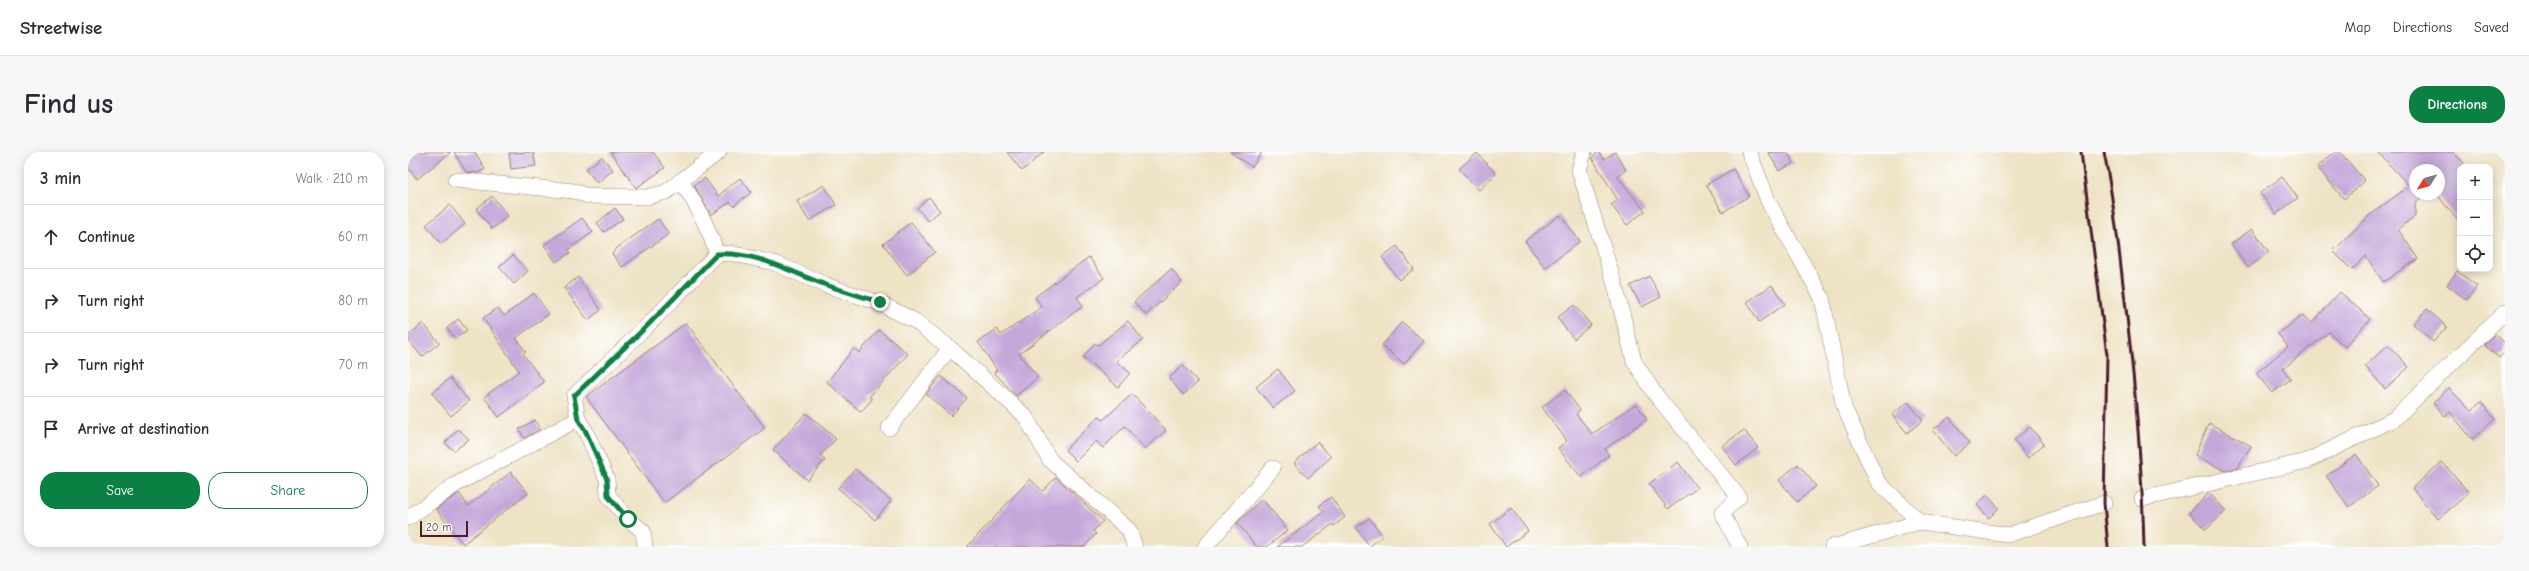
<!DOCTYPE html>
<meta charset="utf-8">
<style>
:root{--surface:#fff;--page:#f7f7f7;--text:#2b2b33;--muted:#7c7c81;--line:#e1e1e2;--accent:#0b8043}
body{margin:0;font-family:"Comic Neue",sans-serif;background:var(--page);color:var(--text)}
.controls{position:absolute;right:12px;top:12px;display:grid;overflow:hidden;border-radius:8px;box-shadow:0 2px 10px #0003}
.controls button{width:36px;height:36px;display:grid;place-items:center;padding:0;border:0;border-bottom:1px solid var(--line);background:var(--surface);color:var(--text);font:20px sans-serif}
.compass{position:absolute;left:2001px;top:12px;width:36px;height:36px;border-radius:50%;background:var(--surface);box-shadow:0 2px 10px #0003;rotate:233deg}
.scale{position:absolute;left:12px;bottom:10px;width:48px;box-sizing:border-box;padding-left:4px;border:2px solid #4a1f2b;border-top:0;font-size:11px;line-height:14px;white-space:nowrap;color:#4a1f2b;-webkit-text-stroke:3px #fff;paint-order:stroke}
.stop{position:absolute;width:12px;height:12px;margin:-9px;border:3px solid #0b8043;border-radius:50%;background:#fff}
.stop.end{background:#0b8043;border-color:#fff;box-shadow:0 1px 4px #0008}
.list{margin:0;padding:0;list-style:none}
h2{display:flex;justify-content:space-between;align-items:center;height:52px;margin:0;padding:0 16px;font-size:17px}
h2 small{font-size:13px;font-weight:400;color:var(--muted)}
.list li{display:grid;grid-template-columns:26px 1fr auto;gap:12px;align-items:center;box-sizing:border-box;height:64px;padding:0 16px;border-top:1px solid var(--line)}
.list b{display:block;font-size:15px;white-space:nowrap}
.list em{font-size:13px;font-style:normal;color:var(--muted)}
.actions{display:flex;gap:8px;padding:12px 16px}
.actions a{flex:1;padding:9px 0;border:1px solid var(--accent);border-radius:16px;text-align:center;font-size:14px;color:var(--accent)}
.actions .main{background:var(--accent);color:#fff}
.icon{flex:none;width:22px;height:22px;fill:none;stroke:currentColor;stroke-width:2;stroke-linecap:round;stroke-linejoin:round}
.map{position:relative;flex:none;width:2097px;height:395px;overflow:hidden;border-radius:16px}
header{display:flex;align-items:center;gap:24px;box-sizing:border-box;height:56px;padding:0 20px;background:var(--surface);border-bottom:1px solid var(--line)}
header strong{font-size:19px}
nav{display:flex;gap:22px;margin-inline-start:auto;font-size:14px}
.intro{display:flex;align-items:center;justify-content:space-between;box-sizing:border-box;height:96px;padding:0 24px}
h1{margin:0;font-size:28px}
.button{padding:10px 18px;border-radius:16px;background:var(--accent);color:#fff;font-size:14px;font-weight:700}
main{display:flex;gap:24px;padding:0 24px}
aside{flex:1;background:var(--surface);border-radius:16px;box-shadow:0 2px 10px #0003}
.map>svg:first-child{display:block}
</style>
<header>
<strong>Streetwise</strong>
<nav><a>Map</a><a>Directions</a><a>Saved</a></nav>
</header>
<div class="intro"><h1>Find us</h1><a class="button">Directions</a></div>
<main>
<aside>
<h2>3 min<small>Walk · 210 m</small></h2>
<ul class="list">
<li><svg class="icon" aria-label="ahead" viewBox="0 0 24 24"><path d="M12 20V5M6 11l6-6 6 6"/></svg><div><b>Continue</b></div><em>60 m</em></li>
<li><svg class="icon" aria-label="right" viewBox="0 0 24 24"><path d="M7 20v-9h11M14 6l5 5-5 5"/></svg><div><b>Turn right</b></div><em>80 m</em></li>
<li><svg class="icon" aria-label="right" viewBox="0 0 24 24"><path d="M7 20v-9h11M14 6l5 5-5 5"/></svg><div><b>Turn right</b></div><em>70 m</em></li>
<li><svg class="icon" aria-label="arrive" viewBox="0 0 24 24"><path d="M6 21V4h12l-3 4 3 4H6"/></svg><div><b>Arrive at destination</b></div></li>
</ul>
<div class="actions"><a class="main">Save</a><a>Share</a></div>
</aside>
<div class="map">
<svg width="2097" height="395" viewBox="0 0 2097 395">
<rect width="100%" height="100%" fill="#fff"/>
<filter id="ink" filterUnits="userSpaceOnUse"><feTurbulence type="fractalNoise" baseFrequency=".025" numOctaves="2"/><feDisplacementMap in="SourceGraphic" scale="8" xChannelSelector="R" yChannelSelector="G"/><feConvolveMatrix kernelMatrix="1 2 1 2 8 2 1 2 1" color-interpolation-filters="sRGB"/></filter>
<filter id="wash" filterUnits="userSpaceOnUse"><feTurbulence type="fractalNoise" baseFrequency=".012" numOctaves="4" result="noise"/><feDisplacementMap in="SourceGraphic" scale="16" xChannelSelector="R" yChannelSelector="G"/><feGaussianBlur stdDeviation="0.9" result="paint"/><feColorMatrix in="noise" values="0 0 0 0 0 0 0 0 0 0 0 0 0 0 0 0 0 1.4 0 .05"/><feComposite in="paint" operator="in"/></filter>
<g filter="url(#wash)">
<rect width="100%" height="100%" fill="#eee3c5"/>
<g id="blocks">
<g fill="#c5a8da">
<polygon points="7,0 43,0 9,27 0,16 0,5"/>
<polygon points="46,0 67,0 77,17 70,21 58,20"/>
<polygon points="125,0 128,14 103,17 101,1"/>
<polygon points="202,0 245,0 257,16 228,36"/>
<polygon points="599,0 636,0 614,19"/>
<polygon points="822,0 854,0 844,15"/>
<polygon points="1190,0 1196,7 1207,0 1218,18 1209,24 1237,59 1219,73 1203,53 1210,48 1184,6"/>
<polygon points="1360,0 1379,0 1386,11 1371,19"/>
<polygon points="1927,0 1932,0 1957,29 1936,47 1909,15"/>
<polygon points="1970,0 2045,0 2056,11 2052,14 2052,71 2031,45 2031,18 2007,18 2007,42 2018,42 2007,51 2007,64 1990,77 2010,107 1975,130 1958,104 1944,118 1925,99 1961,64 2001,34"/>
<polygon points="1069,1 1088,22 1071,38 1051,17"/>
<polygon points="194,5 205,18 189,31 178,17"/>
<polygon points="1325,17 1341,44 1315,60 1298,33"/>
<polygon points="1874,25 1890,46 1868,62 1852,41"/>
<polygon points="297,26 310,44 332,26 343,40 326,54 322,50 303,63 286,33"/>
<polygon points="416,33 428,53 401,69 389,49"/>
<polygon points="84,44 100,64 84,77 68,57"/>
<polygon points="521,45 532,59 520,69 509,56"/>
<polygon points="42,53 57,72 33,92 18,73"/>
<polygon points="207,56 215,67 196,80 189,71"/>
<polygon points="1152,63 1172,89 1137,116 1117,89"/>
<polygon points="174,66 185,80 160,98 162,101 148,110 136,93"/>
<polygon points="250,67 261,82 214,115 204,102 209,96"/>
<polygon points="503,70 527,100 499,123 475,92"/>
<polygon points="1844,77 1861,100 1840,116 1823,92"/>
<polygon points="989,94 1006,117 991,128 974,105"/>
<polygon points="105,103 120,119 106,132 91,115"/>
<polygon points="681,105 696,126 669,145 675,154 611,202 630,225 608,244 586,220 589,218 570,190 589,177 593,183 634,155 627,145"/>
<polygon points="763,117 774,130 738,163 726,150"/>
<polygon points="2049,119 2069,134 2059,148 2039,133"/>
<polygon points="1241,124 1253,145 1234,155 1222,134"/>
<polygon points="170,125 193,158 180,168 156,136"/>
<polygon points="1364,133 1377,152 1351,170 1339,150"/>
<polygon points="1932,140 1962,167 1937,195 1921,180 1875,217 1883,227 1864,241 1848,221 1880,195 1870,182 1895,163 1903,172"/>
<polygon points="126,141 141,162 108,186 118,200 115,202 136,230 91,265 76,245 111,219 75,166 90,156 96,164"/>
<polygon points="1166,153 1183,173 1166,187 1149,166"/>
<polygon points="2019,157 2039,175 2025,190 2005,172"/>
<polygon points="50,167 59,178 47,187 39,176"/>
<polygon points="720,169 735,188 708,209 722,221 710,235 675,205 687,191 690,193"/>
<polygon points="994,170 1016,189 996,212 974,193"/>
<polygon points="15,171 31,191 14,205 0,188 0,184"/>
<polygon points="278,171 357,276 256,351 178,245"/>
<polygon points="471,178 500,202 461,245 464,247 453,260 419,230 446,196 451,201"/>
<polygon points="2087,182 2097,191 2097,200 2091,206 2076,193"/>
<polygon points="1980,193 2001,215 1977,237 1957,214"/>
<polygon points="775,214 790,230 775,243 761,226"/>
<polygon points="870,217 887,239 865,256 848,235"/>
<polygon points="533,224 559,246 543,264 518,242"/>
<polygon points="42,226 61,249 43,264 24,241"/>
<polygon points="2041,236 2063,259 2073,250 2087,267 2064,287 2042,260 2037,264 2025,251"/>
<polygon points="1157,238 1172,258 1168,262 1184,282 1228,252 1239,267 1197,297 1201,303 1173,325 1150,296 1159,289 1134,255"/>
<polygon points="724,242 758,278 737,297 717,274 695,296 688,289 668,309 657,298 691,264 695,268"/>
<polygon points="1500,250 1515,268 1499,281 1484,263"/>
<polygon points="398,261 428,287 412,304 417,308 399,328 365,298"/>
<polygon points="1541,265 1562,291 1546,304 1525,278"/>
<polygon points="127,268 132,277 116,286 111,277"/>
<polygon points="1801,271 1843,294 1829,316 1817,319 1787,303"/>
<polygon points="1622,275 1636,292 1620,306 1606,288"/>
<polygon points="50,277 61,287 46,299 37,291"/>
<polygon points="1336,278 1350,296 1328,313 1314,294"/>
<polygon points="909,290 923,305 900,326 886,311"/>
<polygon points="1948,302 1970,334 1941,355 1918,324"/>
<polygon points="1270,310 1289,336 1260,357 1241,332"/>
<polygon points="2034,310 2061,341 2030,367 2004,336"/>
<polygon points="1390,312 1408,334 1389,350 1371,328"/>
<polygon points="447,317 483,349 467,368 430,336"/>
<polygon points="103,320 120,341 55,392 28,357 51,341 60,354"/>
<polygon points="648,325 695,369 685,379 688,382 676,395 559,395 622,327 635,339"/>
<polygon points="1801,341 1818,359 1798,378 1781,361"/>
<polygon points="1579,343 1591,356 1581,366 1569,353"/>
<polygon points="923,345 937,365 926,374 925,372 894,395 869,395 916,360 911,354"/>
<polygon points="854,347 880,378 859,395 849,395 829,371"/>
<polygon points="1103,356 1120,379 1098,395 1082,372"/>
<polygon points="961,366 975,384 962,394 948,376"/>
</g>
</g>
</g>
<g filter="url(#ink)">
<use href="#blocks" fill-opacity="0" stroke="#9c8178" stroke-width="1"/>
<g fill="none" stroke-linecap="round" stroke-linejoin="round">
<defs>
<g id="street">
<polyline points="1176,0 1171,18 1207,133 1226,209 1247,242 1331,345 1314,361 1332,395"/>
<polyline points="1341,0 1361,51 1414,146 1436,255 1470,330 1512,370"/>
<polyline points="47,28 166,39 180,44 239,45 258,40 311,0"/>
<path d="M272 29C289 51 300 75 309 102"/>
<polyline points="481,276 542,196"/>
<polyline points="1734,347 1899,309 1986,267 2097,160"/>
<polyline points="0,366 47,333 170,267"/>
<polyline points="237,395 235,379 220,367 200,343 199,327 178,280 170,267 166,244 240,173 309,102 322,101 366,111 418,133 471,151 507,169 542,196 617,264 642,308 721,378 727,395"/>
<polyline points="797,395 865,316"/>
<polyline points="1424,395 1512,370 1600,383 1696,351"/>
</g>
</defs>
<use href="#street" stroke="#9c8178" stroke-width="16"/>
<use href="#street" stroke="#fff" stroke-width="15"/>
<g stroke="#4a1f2b" stroke-width="3">
<polyline points="1673,0 1699,203 1696,351 1700,395"/>
<path d="M1696 0C1705 44 1710 88 1715 132 1726 220 1734 307 1736 395"/>
</g>
</g>
</g>
<g fill="none" stroke-linecap="round" stroke-linejoin="round" filter="url(#ink)">
<path stroke="#0b8043" stroke-width="5" d="M220 367 200 344 199 327 178 280 170 267 166 244 240 173 309 102C350 100 382 120 418 133 436 139 454 145 472 150"/>
</g>
</svg>
<div class="controls">
<button>+</button>
<button>−</button>
<button><svg class="icon" aria-label="locate" viewBox="0 0 24 24"><circle cx="12" cy="12" r="6"/><path d="M12 2v4M12 18v4M2 12h4M18 12h4"/></svg></button>
</div>
<svg class="compass" viewBox="-18 -18 36 36"><path d="M0-13l5 13h-10z" fill="#e53935"/><path d="M0 13l5-13h-10z" fill="#7c7c81"/></svg>
<div class="scale">20 m</div>
<div class="stop" style="left:220px;top:367px"></div>
<div class="stop end" style="left:472px;top:150px"></div>
</div>
</main>
